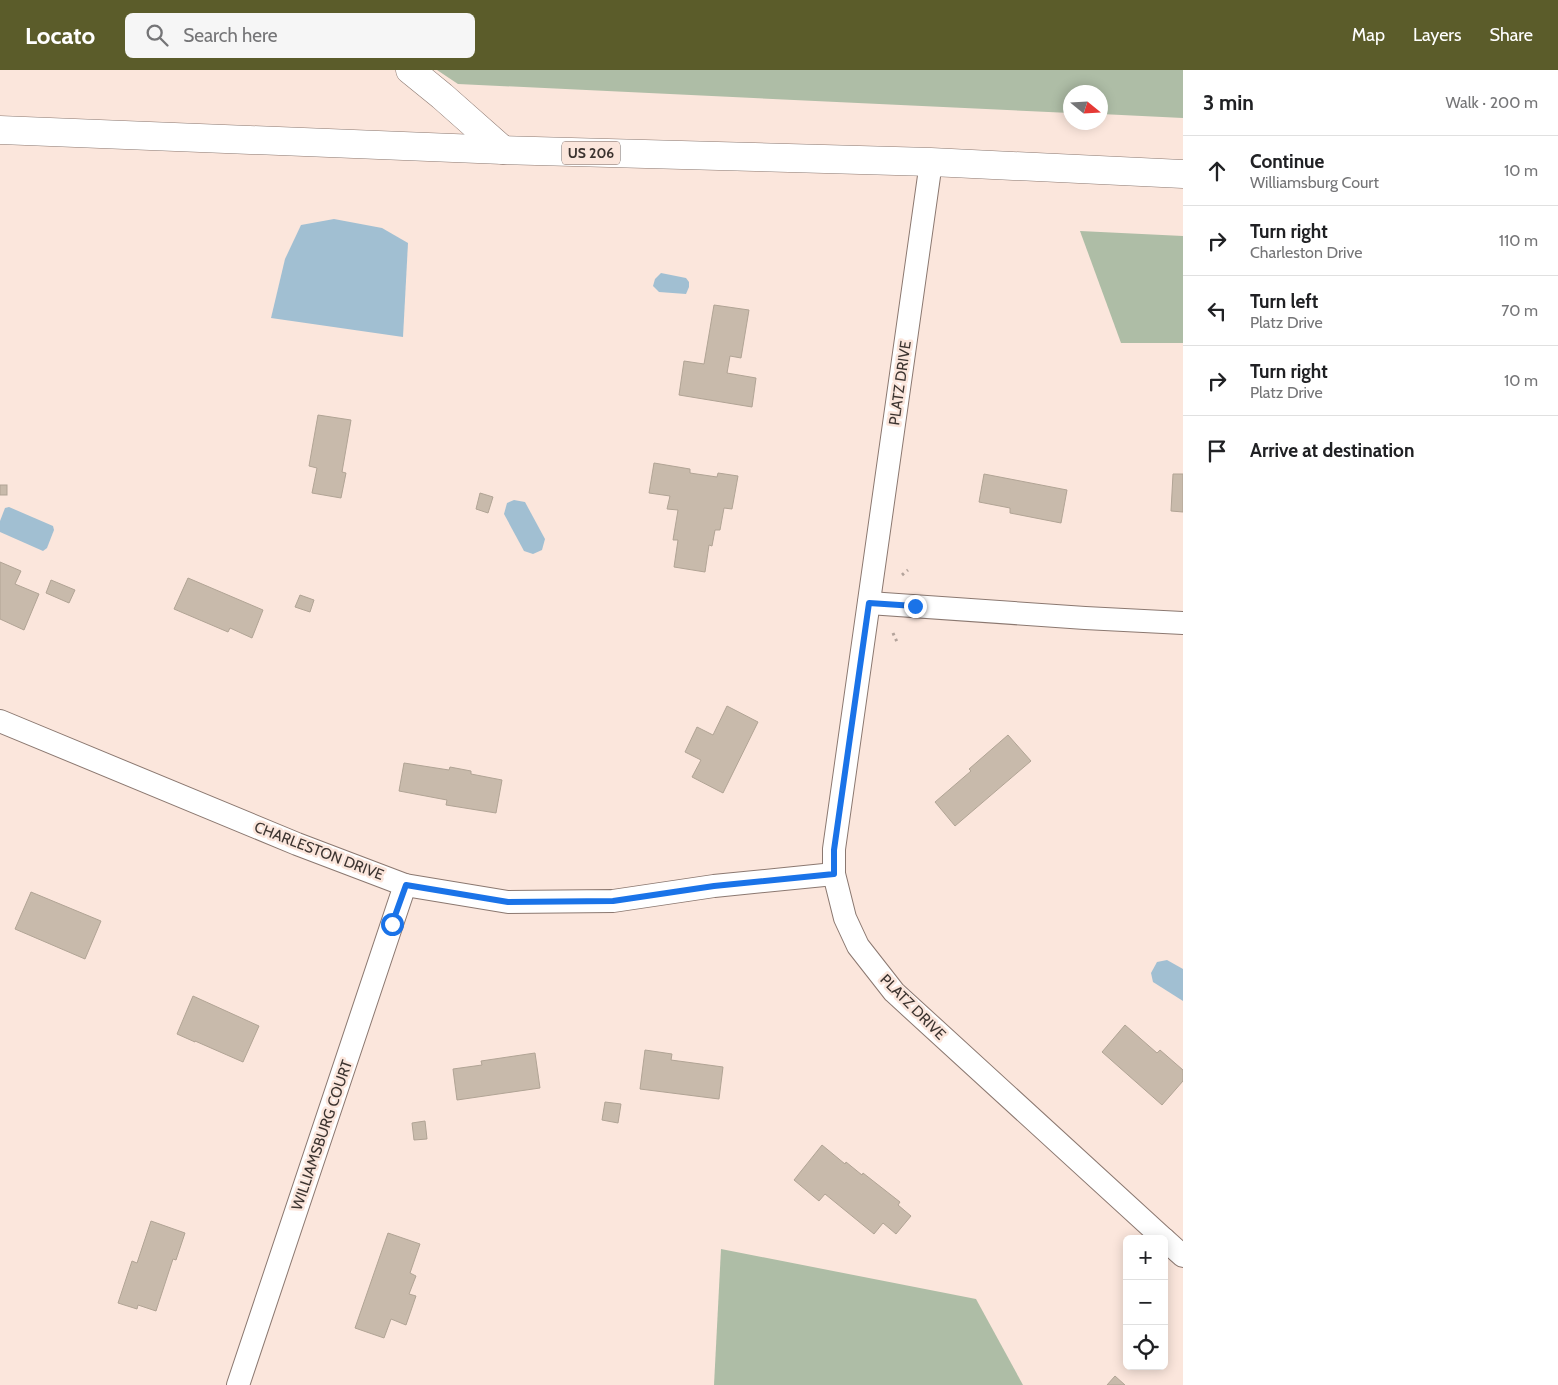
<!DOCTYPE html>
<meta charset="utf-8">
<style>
:root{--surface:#fff;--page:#f6f6f6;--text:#202124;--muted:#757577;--line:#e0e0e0;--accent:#5b5c2a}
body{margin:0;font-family:Cabin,sans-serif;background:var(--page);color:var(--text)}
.controls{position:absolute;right:15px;bottom:15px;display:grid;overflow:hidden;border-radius:8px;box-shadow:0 2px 12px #0003}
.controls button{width:45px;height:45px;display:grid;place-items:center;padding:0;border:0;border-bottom:1px solid var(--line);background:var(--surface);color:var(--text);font:25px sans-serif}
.compass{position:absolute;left:1063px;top:15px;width:45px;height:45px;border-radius:50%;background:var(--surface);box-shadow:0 2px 12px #0003;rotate:108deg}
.stop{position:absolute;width:15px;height:15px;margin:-11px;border:4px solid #1a73e8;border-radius:50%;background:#fff}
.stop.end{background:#1a73e8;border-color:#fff;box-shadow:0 1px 5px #0008}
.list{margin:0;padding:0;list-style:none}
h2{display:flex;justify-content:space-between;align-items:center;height:65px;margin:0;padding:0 20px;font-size:21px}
h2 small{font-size:16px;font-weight:400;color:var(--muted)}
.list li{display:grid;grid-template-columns:32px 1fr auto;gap:15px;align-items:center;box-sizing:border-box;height:70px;padding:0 20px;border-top:1px solid var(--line)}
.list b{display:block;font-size:19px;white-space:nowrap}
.list p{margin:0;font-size:16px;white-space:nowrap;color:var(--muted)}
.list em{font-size:16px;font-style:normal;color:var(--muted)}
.icon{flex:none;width:28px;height:28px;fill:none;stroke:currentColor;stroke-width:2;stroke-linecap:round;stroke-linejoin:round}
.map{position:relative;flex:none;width:1183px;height:1315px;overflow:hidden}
header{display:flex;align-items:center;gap:30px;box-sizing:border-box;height:70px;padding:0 25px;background:var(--accent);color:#fff}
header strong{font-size:24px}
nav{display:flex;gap:28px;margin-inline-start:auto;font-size:18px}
.search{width:350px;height:45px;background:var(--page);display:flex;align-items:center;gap:12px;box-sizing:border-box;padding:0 18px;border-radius:8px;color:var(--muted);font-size:19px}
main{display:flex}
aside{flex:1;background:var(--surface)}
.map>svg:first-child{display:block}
</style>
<header>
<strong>Locato</strong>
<div class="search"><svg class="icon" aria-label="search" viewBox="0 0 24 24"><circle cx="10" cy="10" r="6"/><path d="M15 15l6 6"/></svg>Search here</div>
<nav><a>Map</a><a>Layers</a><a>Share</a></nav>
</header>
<main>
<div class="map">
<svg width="1183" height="1315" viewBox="0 0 1183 1315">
<rect width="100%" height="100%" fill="#fbe6dc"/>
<g fill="#aebda6">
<polygon points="437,0 1183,0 1183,48 1101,44 1100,22 1070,22 1070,43 458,14"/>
<polygon points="1080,161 1183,166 1183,273 1121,273"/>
<polygon points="721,1179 976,1229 1023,1315 714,1315"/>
</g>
<g fill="#a1bfd2">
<polygon points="334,149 382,158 408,173 403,267 271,248 285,189 301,155"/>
<polygon points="661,203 686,208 689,212 689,217 686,224 659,222 653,216 655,209"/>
<polygon points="514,430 525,432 545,469 542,480 533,484 524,481 504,444 507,433"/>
<polygon points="9,437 53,456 54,460 47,478 43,481 0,462 0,451 5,438"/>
<polygon points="1167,890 1183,899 1183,931 1153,912 1151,903 1157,892"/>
</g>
<g fill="#c8baab" stroke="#b1a495">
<polygon points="714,235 749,240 741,288 730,286 727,303 756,308 752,337 679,325 684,291 704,294"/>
<polygon points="318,345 351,350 342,402 346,403 341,428 312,423 317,398 309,396"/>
<polygon points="654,393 690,399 690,403 717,407 718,403 738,406 732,439 724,438 720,460 715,460 712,476 709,475 705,502 674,497 678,470 673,470 678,440 667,439 670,426 649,423"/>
<polygon points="984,404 1067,420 1061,453 1010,443 1010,438 979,432"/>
<polygon points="1173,404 1183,404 1183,442 1171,441"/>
<rect x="0" y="415" width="7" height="10"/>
<polygon points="480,423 493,427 488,443 476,439"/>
<polygon points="0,492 21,501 15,514 39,524 24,560 0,549"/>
<polygon points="188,508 263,540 252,568 230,558 228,562 174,539"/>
<polygon points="51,510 75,520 69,533 46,523"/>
<polygon points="300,525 314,530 310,542 295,537"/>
<polygon points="727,636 758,652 723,723 692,707 701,690 685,682 697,657 713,665"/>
<polygon points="1008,665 1031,691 955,756 935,732 971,701 969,699"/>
<polygon points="404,693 449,700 450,697 471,701 471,704 502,710 496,743 446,735 447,730 399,721"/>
<polygon points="31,822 101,851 85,889 15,859"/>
<polygon points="193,926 259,956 243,992 195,971 195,972 177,964"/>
<polygon points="1125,955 1157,983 1160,980 1183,1000 1183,1011 1162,1035 1102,982"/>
<polygon points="645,980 672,984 671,990 723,997 719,1029 640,1019"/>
<polygon points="535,983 540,1018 457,1030 453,999 482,995 481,991"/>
<polygon points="605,1032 621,1034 618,1053 602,1050"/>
<polygon points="425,1051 427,1069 414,1070 412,1053"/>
<polygon points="822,1075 845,1094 846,1092 862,1105 863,1103 900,1132 898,1135 911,1146 896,1164 883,1153 874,1164 825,1124 819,1131 794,1110"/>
<polygon points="151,1151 185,1163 176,1190 173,1189 156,1241 138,1235 137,1239 118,1233 132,1191 137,1193"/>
<polygon points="388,1163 420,1174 410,1203 416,1206 409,1224 416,1226 406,1255 391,1249 384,1268 355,1258"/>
<polygon points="1115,1306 1125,1315 1107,1315"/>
</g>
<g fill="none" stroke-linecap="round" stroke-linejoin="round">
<defs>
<g id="street">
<polyline points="931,92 834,779 834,804 845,848 858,876 894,922 1164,1169"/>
<polyline points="869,533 1085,548 1183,553"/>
<polyline points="0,651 297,774 405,815 508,832 613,831 714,816 834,804"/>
<polyline points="1164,1169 1183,1186"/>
<polyline points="238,1315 405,815"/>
</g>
<polyline id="secondary" points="410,0 442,26 503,80"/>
<polyline id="highway" points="0,60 503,80 931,92 1183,104"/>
</defs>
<use href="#street" stroke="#8b7870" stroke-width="24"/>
<use href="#secondary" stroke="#8b7870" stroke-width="29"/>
<use href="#highway" stroke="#8b7870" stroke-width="29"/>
<g stroke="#b3a39b" stroke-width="3" stroke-dasharray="2.5 4" stroke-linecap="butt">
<polyline points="902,505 908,500"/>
<polyline points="893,563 897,572"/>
</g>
<use href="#street" stroke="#fff" stroke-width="22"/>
<use href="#secondary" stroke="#fff" stroke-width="28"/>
<use href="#highway" stroke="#fff" stroke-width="28"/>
</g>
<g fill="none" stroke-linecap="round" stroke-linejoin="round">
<polyline stroke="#1a73e8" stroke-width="6" points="392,854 406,815 508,832 613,831 714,816 834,804 834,780 869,533 915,536"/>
</g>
<g text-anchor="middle" stroke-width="5" stroke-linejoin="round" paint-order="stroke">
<rect fill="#fbe6dc" stroke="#756964" stroke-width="1" x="562" y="71.5" width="58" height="23" rx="4"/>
<g font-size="14" font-weight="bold" fill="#3c3430">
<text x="591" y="88">US 206</text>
</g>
<g font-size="15" fill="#3c3430" stroke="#fbe6dc">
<text transform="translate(900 313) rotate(-82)" y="5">PLATZ DRIVE</text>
<text transform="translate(319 781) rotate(21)" y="5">CHARLESTON DRIVE</text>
<text transform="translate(913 937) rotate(45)" y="5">PLATZ DRIVE</text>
<text transform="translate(322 1065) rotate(-71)" y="5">WILLIAMSBURG COURT</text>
</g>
</g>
</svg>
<div class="controls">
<button>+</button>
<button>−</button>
<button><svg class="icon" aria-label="locate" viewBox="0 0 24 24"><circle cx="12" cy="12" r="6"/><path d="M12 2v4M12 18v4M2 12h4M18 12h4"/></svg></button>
</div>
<svg class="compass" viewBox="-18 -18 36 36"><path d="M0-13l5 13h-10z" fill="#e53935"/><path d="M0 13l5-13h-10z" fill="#757577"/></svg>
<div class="stop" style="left:392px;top:854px"></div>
<div class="stop end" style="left:915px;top:536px"></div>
</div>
<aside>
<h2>3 min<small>Walk · 200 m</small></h2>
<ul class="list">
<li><svg class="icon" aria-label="ahead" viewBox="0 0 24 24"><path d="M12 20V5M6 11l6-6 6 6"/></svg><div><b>Continue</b><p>Williamsburg Court</p></div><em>10 m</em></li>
<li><svg class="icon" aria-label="right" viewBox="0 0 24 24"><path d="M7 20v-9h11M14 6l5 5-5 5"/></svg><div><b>Turn right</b><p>Charleston Drive</p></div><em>110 m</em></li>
<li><svg class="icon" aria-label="left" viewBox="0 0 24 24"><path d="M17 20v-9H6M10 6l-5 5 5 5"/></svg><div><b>Turn left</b><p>Platz Drive</p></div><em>70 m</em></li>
<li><svg class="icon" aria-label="right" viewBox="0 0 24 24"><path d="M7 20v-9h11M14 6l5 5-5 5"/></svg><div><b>Turn right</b><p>Platz Drive</p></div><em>10 m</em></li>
<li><svg class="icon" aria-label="arrive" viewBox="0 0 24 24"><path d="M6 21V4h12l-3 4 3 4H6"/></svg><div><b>Arrive at destination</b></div></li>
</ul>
</aside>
</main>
